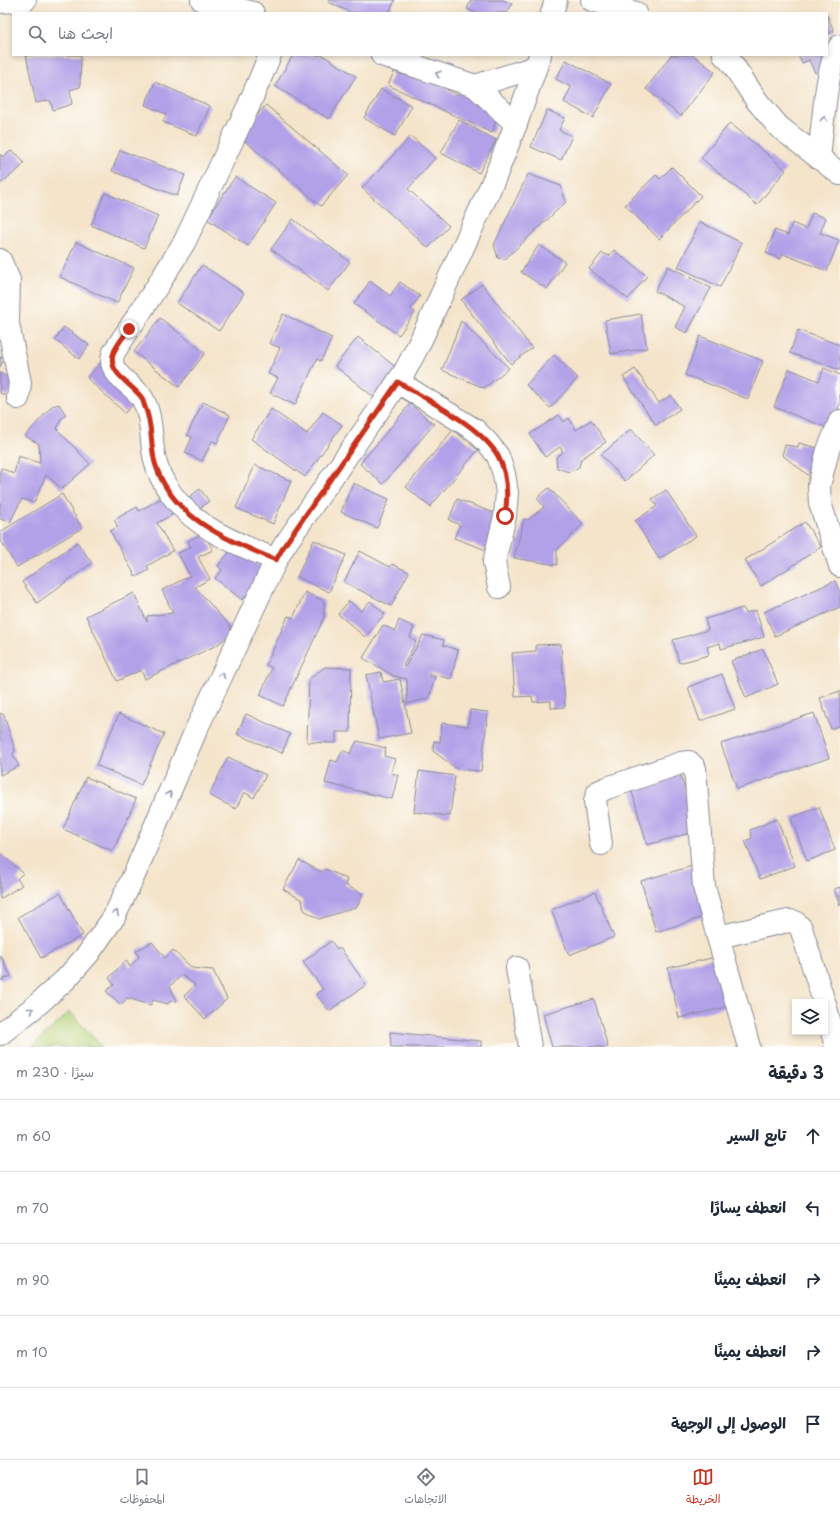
<!DOCTYPE html>
<html lang="ar">
<meta charset="utf-8">
<style>
:root{--surface:#fff;--page:#f6f6f7;--text:#1f2937;--muted:#747a83;--line:#e0e1e3;--accent:#c8321e}
body{margin:0;font-family:"Playpen Sans","Playpen Sans Arabic",sans-serif;background:var(--page);color:var(--text);direction:rtl}
.controls{position:absolute;right:12px;bottom:12px;display:grid;overflow:hidden;border-radius:0px;box-shadow:0 2px 6px #0003}
.controls button{width:36px;height:36px;display:grid;place-items:center;padding:0;border:0;border-bottom:1px solid var(--line);background:var(--surface);color:var(--text);font:20px sans-serif}
.stop{position:absolute;width:12px;height:12px;margin:-9px;border:3px solid #c8321e;border-radius:50%;background:#fff}
.stop.end{background:#c8321e;border-color:#fff;box-shadow:0 1px 4px #0008}
.list{margin:0;padding:0;list-style:none}
h2{display:flex;justify-content:space-between;align-items:center;height:52px;margin:0;padding:0 16px;font-size:17px}
h2 small{font-size:13px;font-weight:400;color:var(--muted)}
.list li{display:grid;grid-template-columns:26px 1fr auto;gap:12px;align-items:center;box-sizing:border-box;height:72px;padding:0 16px;border-top:1px solid var(--line)}
.list b{display:block;font-size:15px;white-space:nowrap}
.list em{font-size:13px;font-style:normal;color:var(--muted)}
.icon{flex:none;width:22px;height:22px;fill:none;stroke:currentColor;stroke-width:2;stroke-linecap:round;stroke-linejoin:round}
.map{position:relative;flex:none;width:840px;height:1047px;overflow:hidden;direction:ltr}
.search{position:absolute;background:var(--surface);box-shadow:0 2px 6px #0003;left:12px;right:12px;top:12px;height:44px;display:flex;align-items:center;gap:10px;box-sizing:border-box;padding:0 14px;border-radius:0px;color:var(--muted);font-size:15px}
.sheet{height:412px;background:var(--surface)}
nav{display:flex;justify-content:space-around;align-items:center;box-sizing:border-box;height:56px;border-top:1px solid var(--line);background:var(--surface);font-size:11px;color:var(--muted)}
nav a{display:grid;justify-items:center;gap:2px}
nav .on{color:var(--accent)}
.map>svg:first-child{display:block}
</style>
<div class="map">
<svg width="840" height="1047" viewBox="0 0 840 1047">
<rect width="100%" height="100%" fill="#fdfcf7"/>
<filter id="ink" filterUnits="userSpaceOnUse"><feTurbulence type="fractalNoise" baseFrequency=".025" numOctaves="2"/><feDisplacementMap in="SourceGraphic" scale="8" xChannelSelector="R" yChannelSelector="G"/><feConvolveMatrix kernelMatrix="1 2 1 2 8 2 1 2 1" color-interpolation-filters="sRGB"/></filter>
<filter id="wash" filterUnits="userSpaceOnUse"><feTurbulence type="fractalNoise" baseFrequency=".012" numOctaves="4" result="noise"/><feDisplacementMap in="SourceGraphic" scale="16" xChannelSelector="R" yChannelSelector="G"/><feGaussianBlur stdDeviation="0.9" result="paint"/><feColorMatrix in="noise" values="0 0 0 0 0 0 0 0 0 0 0 0 0 0 0 0 0 1.4 0 .05"/><feComposite in="paint" operator="in"/></filter>
<g filter="url(#wash)">
<rect width="100%" height="100%" fill="#f4e4ca"/>
<polygon fill="#b6d379" stroke="#68816c" points="70,1012 102,1047 31,1047"/>
<g id="blocks">
<g fill="#b2a0e8">
<polygon points="329,0 395,0 389,13 352,13 328,2"/>
<polygon points="471,0 503,0 512,4 507,13 475,13 467,9"/>
<polygon points="827,15 834,31 827,34"/>
<polygon points="26,55 81,55 80,87 70,90 72,104 53,110 50,100 36,103"/>
<polygon points="293,55 322,55 356,76 329,119 275,86"/>
<polygon points="671,55 693,55 715,72 681,116 646,89"/>
<polygon points="798,55 820,55 826,68 815,73 809,60 802,63"/>
<polygon points="566,60 611,84 593,118 564,102 571,87 556,79"/>
<polygon points="394,72 447,87 447,90 458,95 460,91 494,106 496,121 492,133 388,85"/>
<polygon points="155,82 210,106 197,136 163,122 166,114 145,105"/>
<polygon points="381,89 412,106 395,136 364,118"/>
<polygon points="266,105 348,175 321,206 239,136"/>
<polygon points="547,110 565,118 559,130 572,136 561,160 531,147"/>
<polygon points="459,120 496,140 479,173 441,153"/>
<polygon points="730,123 786,170 757,205 701,158"/>
<polygon points="411,136 435,158 408,189 449,226 428,248 362,188"/>
<polygon points="120,150 185,175 177,196 112,171"/>
<polygon points="11,151 18,155 24,163 19,169 0,184 0,154 2,157"/>
<polygon points="672,167 701,196 659,239 625,205 656,175 660,179"/>
<polygon points="528,174 561,186 566,202 505,259 498,258 494,245"/>
<polygon points="235,177 276,203 248,246 207,219"/>
<polygon points="105,193 158,216 144,248 91,225"/>
<polygon points="812,213 826,218 820,233 839,240 827,271 783,254 781,259 766,253 775,230 788,235 792,223 806,229"/>
<polygon points="293,219 350,262 328,291 271,249"/>
<polygon points="700,222 742,243 720,287 678,267"/>
<polygon points="76,242 134,268 117,303 60,277"/>
<polygon points="539,245 565,262 547,289 521,272"/>
<polygon points="614,250 647,276 628,299 589,269 602,253 609,256"/>
<polygon points="202,265 244,293 219,331 177,303"/>
<polygon points="668,266 711,288 687,333 675,327 685,307 655,291"/>
<polygon points="370,281 390,296 400,282 420,296 411,309 415,312 399,335 354,304"/>
<polygon points="482,284 532,348 511,364 461,300"/>
<polygon points="283,314 332,338 321,361 317,359 295,405 270,393 278,378 268,374 280,348 269,343"/>
<polygon points="641,314 647,348 611,354 605,320"/>
<polygon points="160,318 205,353 179,387 134,352"/>
<polygon points="461,321 509,368 484,388 442,370"/>
<polygon points="64,327 89,345 79,359 55,340"/>
<polygon points="798,330 840,345 840,370 790,353"/>
<polygon points="700,336 763,361 748,399 685,375"/>
<polygon points="358,337 398,369 375,398 335,366"/>
<polygon points="554,355 578,378 550,408 526,385"/>
<polygon points="0,357 4,359 0,367"/>
<polygon points="101,362 139,398 125,413 87,378"/>
<polygon points="824,368 840,375 840,404 830,429 774,407 789,369 819,381"/>
<polygon points="635,369 659,403 671,395 680,409 656,425 623,377"/>
<polygon points="0,373 15,381 8,396 0,393"/>
<polygon points="203,402 230,415 217,443 212,441 202,461 185,453 192,437 187,435"/>
<polygon points="59,404 66,415 61,419 57,429 90,464 62,489 46,475 34,503 22,499 10,522 0,519 0,471 1,468 14,474 18,456 40,463 39,444 25,436 52,406"/>
<polygon points="410,404 434,424 383,484 360,464"/>
<polygon points="271,409 307,434 323,412 342,425 305,477 251,439"/>
<polygon points="559,415 564,422 569,418 576,430 591,420 606,442 581,459 579,467 569,472 557,468 556,457 563,452 560,447 545,457 530,434"/>
<polygon points="631,429 654,455 625,481 601,455"/>
<polygon points="453,430 478,450 430,507 406,487"/>
<polygon points="799,443 821,449 816,481 782,455 785,445 798,447"/>
<polygon points="255,465 291,481 273,524 236,508"/>
<polygon points="353,483 389,499 377,528 341,512"/>
<polygon points="549,488 583,524 557,550 557,565 514,558 524,519 528,520 544,507 537,498"/>
<polygon points="200,489 209,501 198,510 189,497"/>
<polygon points="666,490 696,536 659,559 635,521 657,506 652,499"/>
<polygon points="62,494 82,528 17,567 0,539 0,532"/>
<polygon points="167,495 177,512 157,523 173,551 147,566 149,570 136,577 110,531 118,527 114,520 137,507 139,511"/>
<polygon points="457,499 502,516 489,551 454,538 460,525 449,520"/>
<polygon points="805,522 821,547 761,586 745,560"/>
<polygon points="204,533 213,550 198,557 210,579 195,587 234,631 217,645 145,679 141,670 117,681 86,616 134,593 147,622 147,616 173,613 162,590 190,576 178,553 191,547 188,541"/>
<polygon points="314,540 346,555 329,592 297,577"/>
<polygon points="77,542 92,563 37,603 22,582"/>
<polygon points="232,549 239,550 266,571 242,600 215,578 222,570 218,566"/>
<polygon points="360,551 390,567 392,564 409,572 391,606 344,582"/>
<polygon points="835,581 840,592 840,607 775,636 764,612"/>
<polygon points="305,592 324,601 324,618 283,706 260,695 272,668 266,665 288,616 293,618"/>
<polygon points="349,601 361,611 370,601 385,614 365,637 338,614"/>
<polygon points="743,608 746,613 756,610 764,637 721,649 720,643 707,647 709,655 679,663 673,640 708,630 705,619"/>
<polygon points="399,620 414,627 410,637 416,642 403,666 405,667 423,635 444,640 443,645 458,650 451,679 429,673 429,676 435,677 429,698 407,704 407,679 394,676 363,658 383,625 395,631"/>
<polygon points="561,644 565,707 551,708 551,701 533,702 532,696 515,697 512,653 536,651 536,645"/>
<polygon points="763,649 778,684 746,698 731,661"/>
<polygon points="325,667 351,668 350,732 336,732 336,743 307,742 309,679"/>
<polygon points="381,672 383,682 400,679 411,733 379,739 366,675"/>
<polygon points="722,674 735,709 700,721 688,687"/>
<polygon points="840,691 840,725 831,729 820,698"/>
<polygon points="470,710 488,712 481,771 457,769 433,751 434,741 440,742 442,723 468,726"/>
<polygon points="0,713 4,715 15,750 13,755 19,766 0,775"/>
<polygon points="814,713 829,758 737,789 721,744"/>
<polygon points="119,714 164,734 141,785 96,765"/>
<polygon points="246,714 290,734 282,753 237,734"/>
<polygon points="357,741 386,748 384,756 395,759 391,773 398,775 392,799 325,783 331,760 337,762 343,750 350,754"/>
<polygon points="228,757 266,775 254,798 244,792 236,809 209,795"/>
<polygon points="419,771 455,776 450,816 414,812"/>
<polygon points="680,774 697,831 647,845 631,788"/>
<polygon points="86,777 136,799 113,851 63,829"/>
<polygon points="819,807 835,850 807,861 791,818"/>
<polygon points="777,819 795,866 760,879 745,841 752,838 750,830"/>
<polygon points="0,853 23,873 17,879 22,885 0,899"/>
<polygon points="299,860 321,872 325,869 347,879 345,885 363,894 357,907 319,919 304,910 302,900 283,889"/>
<polygon points="692,866 707,916 656,932 641,881"/>
<polygon points="840,887 840,906 834,889"/>
<polygon points="595,892 614,937 569,955 551,910"/>
<polygon points="60,893 83,935 41,958 18,917"/>
<polygon points="331,941 337,949 341,949 366,985 329,1011 316,994 323,989 303,962"/>
<polygon points="152,942 165,958 173,950 192,968 213,970 227,999 205,1019 184,996 195,985 182,975 170,986 177,1001 170,1001 168,1004 153,1000 151,1005 127,998 121,1005 106,991 114,985 109,978 126,960 130,967 139,957 136,951"/>
<polygon points="0,955 11,976 0,981"/>
<polygon points="716,957 727,1007 679,1018 668,968"/>
<polygon points="594,999 608,1047 552,1047 543,1014"/>
<polygon points="390,1032 481,1041 481,1047 391,1047"/>
</g>
</g>
</g>
<g filter="url(#ink)">
<use href="#blocks" fill-opacity="0" stroke="#888a94" stroke-width="1"/>
<g fill="none" stroke-linecap="round" stroke-linejoin="round">
<defs>
<g id="minor">
<polyline points="592,0 636,13"/>
<path d="M270 55 248 107 185 241 158 285 114 352C113 355 112 358 112 361 112 375 135 387 142 398 153 416 150 440 155 460 158 474 164 484 172 495 198 530 238 544 276 560"/>
<polyline points="724,55 731,62 757,101 779,127 840,174"/>
<path d="M819 158C822 135 826 61 840 46"/>
<polyline points="0,260 9,280 8,324 20,383 18,398"/>
<polyline points="398,382 475,430 487,442 498,456 504,474 507,493 505,516 494,562 499,587"/>
<polyline points="840,421 828,450 819,486 820,503 840,566"/>
<polyline points="601,844 595,801 598,792 607,788 681,763 689,762 695,768 704,887 749,1047"/>
<polyline points="718,937 788,921 795,922 801,928 824,1002"/>
<polyline points="517,968 530,1047"/>
<polyline points="825,1004 836,1047"/>
</g>
<g id="tertiary">
<polyline points="202,0 253,13"/>
<polyline points="0,2 25,0"/>
<polyline points="382,55 475,86 516,124"/>
<polyline points="475,86 536,67"/>
</g>
<g id="secondary">
<polyline points="552,13 556,0"/>
<polyline points="0,1034 37,1005 66,979 88,954 114,917 135,873 196,730 276,560 284,546 383,404 405,371 420,342 495,177 516,124 540,55"/>
</g>
</defs>
<use href="#minor" stroke="#888a94" stroke-width="24"/>
<use href="#tertiary" stroke="#888a94" stroke-width="24"/>
<use href="#secondary" stroke="#888a94" stroke-width="24"/>
<use href="#minor" stroke="#fff" stroke-width="22"/>
<use href="#tertiary" stroke="#fff" stroke-width="22"/>
<use href="#secondary" stroke="#fff" stroke-width="22"/>
</g>
<defs><path id="oneway-chevron" d="M-2-3.5L2.5 0L-2 3.5" fill="none" stroke-width="1.6" stroke-linecap="round" stroke-linejoin="round"/></defs>
<g stroke="#8d97ae">
<use href="#oneway-chevron" transform="translate(438 74) rotate(-161)"/>
<use href="#oneway-chevron" transform="translate(824 119) rotate(-83)"/>
<use href="#oneway-chevron" transform="translate(222 675) rotate(-65)"/>
<use href="#oneway-chevron" transform="translate(169 794) rotate(-67)"/>
<use href="#oneway-chevron" transform="translate(116 913) rotate(-63)"/>
<use href="#oneway-chevron" transform="translate(31 1010) rotate(-38)"/>
</g>
</g>
<g fill="none" stroke-linecap="round" stroke-linejoin="round" filter="url(#ink)">
<path stroke="#c8321e" stroke-width="5" d="M129 329C124 336 117 344 114 352 105 372 132 384 142 398 143 401 144 404 145 407 153 424 150 445 155 463 172 519 228 540 276 560L284 546 398 382C427 400 481 426 498 456 508 474 508 496 505 516"/>
</g>
</svg>
<div class="controls">
<button><svg class="icon" aria-label="layers" viewBox="0 0 24 24"><path d="M12 4l9 5-9 5-9-5zM3 14l9 5 9-5"/></svg></button>
</div>
<div class="stop" style="left:505px;top:516px"></div>
<div class="stop end" style="left:129px;top:329px"></div>
<div class="search"><svg class="icon" aria-label="search" viewBox="0 0 24 24"><circle cx="10" cy="10" r="6"/><path d="M15 15l6 6"/></svg>ابحث هنا</div>
</div>
<section class="sheet">
<h2>3 دقيقة<small>سيرًا · 230 m</small></h2>
<ul class="list">
<li><svg class="icon" aria-label="ahead" viewBox="0 0 24 24"><path d="M12 20V5M6 11l6-6 6 6"/></svg><div><b>تابع السير</b></div><em>60 m</em></li>
<li><svg class="icon" aria-label="left" viewBox="0 0 24 24"><path d="M17 20v-9H6M10 6l-5 5 5 5"/></svg><div><b>انعطف يسارًا</b></div><em>70 m</em></li>
<li><svg class="icon" aria-label="right" viewBox="0 0 24 24"><path d="M7 20v-9h11M14 6l5 5-5 5"/></svg><div><b>انعطف يمينًا</b></div><em>90 m</em></li>
<li><svg class="icon" aria-label="right" viewBox="0 0 24 24"><path d="M7 20v-9h11M14 6l5 5-5 5"/></svg><div><b>انعطف يمينًا</b></div><em>10 m</em></li>
<li><svg class="icon" aria-label="arrive" viewBox="0 0 24 24"><path d="M6 21V4h12l-3 4 3 4H6"/></svg><div><b>الوصول إلى الوجهة</b></div></li>
</ul>
</section>
<nav>
<a class="on"><svg class="icon" aria-label="map" viewBox="0 0 24 24"><path d="M3 6l6-2 6 2 6-2v14l-6 2-6-2-6 2zM9 4v14M15 6v14"/></svg>الخريطة</a>
<a><svg class="icon" aria-label="directions" viewBox="0 0 24 24"><path d="M12 3l9 9-9 9-9-9zM9 14v-3h6M13 9l2 2-2 2"/></svg>الاتجاهات</a>
<a><svg class="icon" aria-label="saved" viewBox="0 0 24 24"><path d="M7 4h10v16l-5-4-5 4z"/></svg>المحفوظات</a>
</nav>
